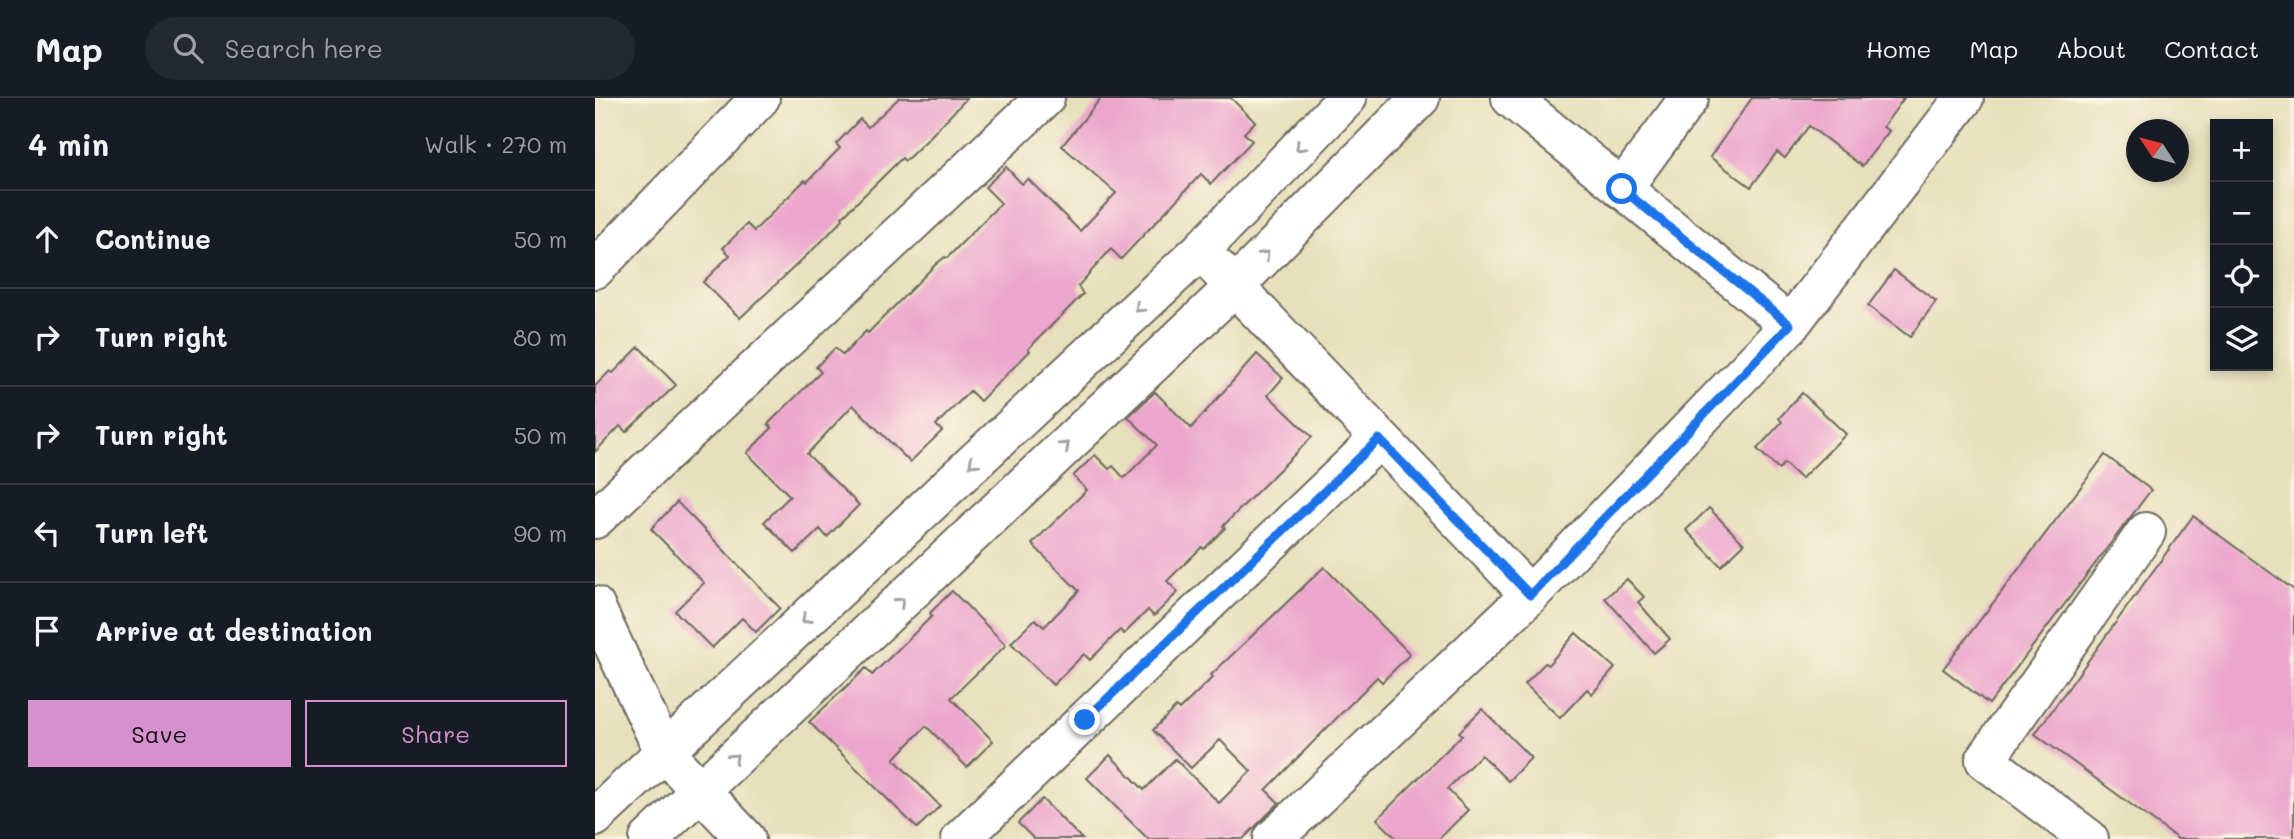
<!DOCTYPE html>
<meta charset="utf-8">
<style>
:root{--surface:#171b24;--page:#242831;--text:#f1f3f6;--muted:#9ea1a6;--line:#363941;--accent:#d690ce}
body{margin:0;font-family:Mali,sans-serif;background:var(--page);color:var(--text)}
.controls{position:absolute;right:21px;top:21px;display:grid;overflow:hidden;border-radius:0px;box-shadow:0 4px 10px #0003}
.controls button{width:63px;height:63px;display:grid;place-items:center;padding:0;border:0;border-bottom:2px solid var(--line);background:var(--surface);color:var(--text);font:35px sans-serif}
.compass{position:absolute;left:1531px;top:21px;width:63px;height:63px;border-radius:50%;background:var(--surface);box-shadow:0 4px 10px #0003;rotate:306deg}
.stop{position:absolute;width:21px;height:21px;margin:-16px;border:5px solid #1a73e8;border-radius:50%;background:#fff}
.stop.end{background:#1a73e8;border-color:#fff;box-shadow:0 2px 7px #0008}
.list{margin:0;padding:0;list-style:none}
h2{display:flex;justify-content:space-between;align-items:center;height:91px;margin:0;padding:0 28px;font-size:30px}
h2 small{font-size:23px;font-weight:400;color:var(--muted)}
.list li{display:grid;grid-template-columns:46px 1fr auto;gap:21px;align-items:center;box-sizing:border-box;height:98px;padding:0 28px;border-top:2px solid var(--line)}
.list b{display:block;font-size:26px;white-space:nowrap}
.list em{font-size:23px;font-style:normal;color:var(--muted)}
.actions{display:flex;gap:14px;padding:21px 28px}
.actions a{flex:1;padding:16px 0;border:2px solid var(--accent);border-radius:0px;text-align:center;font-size:24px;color:var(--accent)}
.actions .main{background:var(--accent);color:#111}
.icon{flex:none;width:38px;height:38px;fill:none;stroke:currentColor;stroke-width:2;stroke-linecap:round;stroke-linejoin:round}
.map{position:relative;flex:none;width:1699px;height:741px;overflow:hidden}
header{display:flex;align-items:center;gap:42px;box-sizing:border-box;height:98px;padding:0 35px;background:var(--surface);border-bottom:2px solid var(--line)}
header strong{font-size:33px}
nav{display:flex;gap:38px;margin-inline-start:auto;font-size:24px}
.search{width:490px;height:63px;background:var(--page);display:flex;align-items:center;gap:18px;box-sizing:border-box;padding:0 24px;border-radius:38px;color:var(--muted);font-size:26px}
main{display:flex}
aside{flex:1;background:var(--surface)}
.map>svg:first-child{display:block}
</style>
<header>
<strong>Map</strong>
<div class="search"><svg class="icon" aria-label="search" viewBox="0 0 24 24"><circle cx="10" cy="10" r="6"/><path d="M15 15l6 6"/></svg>Search here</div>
<nav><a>Home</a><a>Map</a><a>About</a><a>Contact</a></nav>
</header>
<main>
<aside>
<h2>4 min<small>Walk · 270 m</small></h2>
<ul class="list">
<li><svg class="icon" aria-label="ahead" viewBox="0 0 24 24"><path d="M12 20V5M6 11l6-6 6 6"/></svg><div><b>Continue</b></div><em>50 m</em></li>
<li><svg class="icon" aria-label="right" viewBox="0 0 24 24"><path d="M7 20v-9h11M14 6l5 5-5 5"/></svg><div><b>Turn right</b></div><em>80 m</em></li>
<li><svg class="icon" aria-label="right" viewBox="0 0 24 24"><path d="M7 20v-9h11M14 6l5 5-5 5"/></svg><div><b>Turn right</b></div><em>50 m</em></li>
<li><svg class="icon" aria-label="left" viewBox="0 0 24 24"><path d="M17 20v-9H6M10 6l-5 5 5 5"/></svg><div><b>Turn left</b></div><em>90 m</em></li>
<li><svg class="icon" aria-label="arrive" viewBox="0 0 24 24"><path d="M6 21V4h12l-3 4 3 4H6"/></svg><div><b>Arrive at destination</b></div></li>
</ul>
<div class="actions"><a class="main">Save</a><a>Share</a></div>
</aside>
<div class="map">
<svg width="1699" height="741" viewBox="0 0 1699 741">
<rect width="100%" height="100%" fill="#fcf5e5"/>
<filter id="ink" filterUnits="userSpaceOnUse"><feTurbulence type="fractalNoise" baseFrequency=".0143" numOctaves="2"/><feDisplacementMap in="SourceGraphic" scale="14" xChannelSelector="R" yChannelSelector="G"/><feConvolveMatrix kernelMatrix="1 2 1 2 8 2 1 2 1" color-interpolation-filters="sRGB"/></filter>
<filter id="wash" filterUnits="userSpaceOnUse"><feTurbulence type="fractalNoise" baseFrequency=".00686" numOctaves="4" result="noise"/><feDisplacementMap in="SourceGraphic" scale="28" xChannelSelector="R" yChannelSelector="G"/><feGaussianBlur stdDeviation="1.57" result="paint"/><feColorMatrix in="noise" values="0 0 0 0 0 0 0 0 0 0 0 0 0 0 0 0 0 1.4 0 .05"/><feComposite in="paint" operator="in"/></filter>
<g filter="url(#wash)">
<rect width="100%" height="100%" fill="#e7e0bc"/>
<g id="blocks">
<g fill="#eca6cc">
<polygon points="304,0 372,0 331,43 310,63 307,60 247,119 248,121 228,142 145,220 108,184 135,157 128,150 152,126 159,133 210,82 212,84 245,50 241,46 265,21 273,29"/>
<polygon points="506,0 636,0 660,24 649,35 657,43 616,86 606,76 526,161 516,151 483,188 488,196 433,251 435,253 385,303 375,293 341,327 347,333 315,364 258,307 212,356 264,407 232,439 225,431 200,455 169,424 195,398 152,355 177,330 173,326 226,274 221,269 240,250 248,257 271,233 273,235 341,166 350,159 352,160 406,105 390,89 411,69 427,86 433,81 485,133 521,95 467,48"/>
<polygon points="1157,0 1309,0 1288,29 1294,33 1267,68 1214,28 1190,60 1182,54 1156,89 1115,59"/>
<polygon points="1299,172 1341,203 1315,239 1273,208"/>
<polygon points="44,249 81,287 31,334 25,328 0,354 0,288 15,273 18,275"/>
<polygon points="662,256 688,280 673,297 717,339 628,428 630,430 609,451 607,449 572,483 583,494 559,518 553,512 529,536 525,532 495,562 489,556 458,587 416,545 440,521 449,529 484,493 437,446 492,392 478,378 500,357 514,371 518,368 529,380 562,347 533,319 560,294 596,330"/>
<polygon points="1207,295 1251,336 1206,381 1189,365 1184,371 1162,351 1187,324 1184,320"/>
<polygon points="1510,357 1556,392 1394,606 1348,571"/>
<polygon points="82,404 185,510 161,534 147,520 117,550 80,513 109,485 56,431"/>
<polygon points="1114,410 1149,446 1126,468 1091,432"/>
<polygon points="1598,418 1699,492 1699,741 1583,741 1440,636"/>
<polygon points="729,469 815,556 787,584 782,579 671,692 684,705 648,741 553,741 492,680 515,657 549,692 580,661 624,705 656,673 625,642 596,670 558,632 581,609 584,612 618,579 616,577"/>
<polygon points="1032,481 1049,499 1043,504 1075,541 1059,555 1010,500"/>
<polygon points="357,493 411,547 356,600 398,643 372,669 331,628 299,661 345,708 322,730 214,624 271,570 277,577 337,518 335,515"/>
<polygon points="981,535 1020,570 997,596 992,591 965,620 930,586 950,565 953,567"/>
<polygon points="887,611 936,660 913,683 886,657 852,691 873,712 844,741 802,741 782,721 867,637 864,634"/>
<polygon points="447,701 487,741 439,741 423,725"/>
</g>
</g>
</g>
<g filter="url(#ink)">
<use href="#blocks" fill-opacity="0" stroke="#6d6a5e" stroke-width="2"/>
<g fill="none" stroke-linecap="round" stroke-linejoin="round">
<defs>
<g id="minor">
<polyline points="916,0 1195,227"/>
<polyline points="1027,91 1094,0"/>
<polyline points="622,170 935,497"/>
<polyline points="0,171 165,0"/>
<polyline points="0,421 450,0"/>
<polyline points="0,508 69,654 151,741"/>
<polyline points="0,719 606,152 752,0"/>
<polyline points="54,741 639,189 825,0"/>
<polyline points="366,741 784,341"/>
<polyline points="678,741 935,497 1195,227 1369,0"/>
<polyline points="1494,741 1390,662 1551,434"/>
</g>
</defs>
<use href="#minor" stroke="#6d6a5e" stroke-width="42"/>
<use href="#minor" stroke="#fff" stroke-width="38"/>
</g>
<defs><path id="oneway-chevron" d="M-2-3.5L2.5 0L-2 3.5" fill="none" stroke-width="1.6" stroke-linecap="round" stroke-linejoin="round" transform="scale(1.75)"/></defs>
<g stroke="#a0a0a0">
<use href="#oneway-chevron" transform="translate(705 49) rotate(134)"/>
<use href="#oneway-chevron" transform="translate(670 157) rotate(-46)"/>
<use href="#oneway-chevron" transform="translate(544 210) rotate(137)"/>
<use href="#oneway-chevron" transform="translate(470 348) rotate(-43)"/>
<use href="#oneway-chevron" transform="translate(378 365) rotate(137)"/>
<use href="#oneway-chevron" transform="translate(305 504) rotate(-43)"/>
<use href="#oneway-chevron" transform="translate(211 521) rotate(137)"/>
<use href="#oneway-chevron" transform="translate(139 660) rotate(-43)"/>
</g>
</g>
<g fill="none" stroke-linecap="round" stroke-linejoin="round" filter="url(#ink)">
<polyline stroke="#1a73e8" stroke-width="9" points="490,622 784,341 935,497 1195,227 1027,91"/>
</g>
</svg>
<div class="controls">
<button>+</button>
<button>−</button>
<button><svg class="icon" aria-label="locate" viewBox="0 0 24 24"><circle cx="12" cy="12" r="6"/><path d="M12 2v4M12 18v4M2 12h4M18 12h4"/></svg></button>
<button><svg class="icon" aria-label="layers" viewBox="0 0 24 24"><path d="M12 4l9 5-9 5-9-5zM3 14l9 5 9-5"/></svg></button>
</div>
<svg class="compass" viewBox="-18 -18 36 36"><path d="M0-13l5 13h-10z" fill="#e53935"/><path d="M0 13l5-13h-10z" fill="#9ea1a6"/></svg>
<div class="stop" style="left:1027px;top:91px"></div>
<div class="stop end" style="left:490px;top:622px"></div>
</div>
</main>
